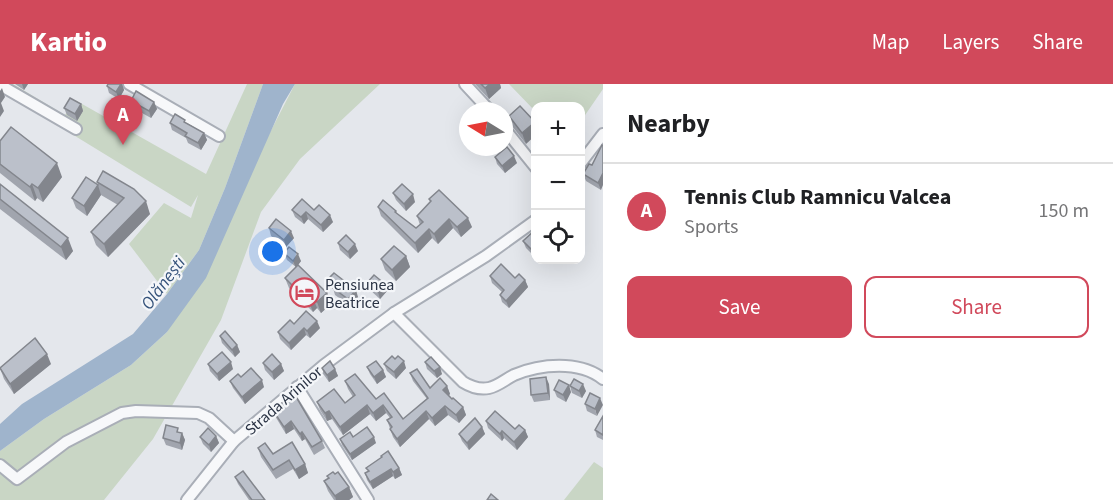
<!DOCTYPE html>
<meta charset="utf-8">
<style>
:root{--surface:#fff;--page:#f6f6f6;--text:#202124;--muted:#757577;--line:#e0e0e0;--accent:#d1495b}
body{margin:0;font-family:"Source Sans 3",sans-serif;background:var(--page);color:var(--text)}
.controls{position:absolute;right:18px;top:18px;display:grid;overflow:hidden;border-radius:12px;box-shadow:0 6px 24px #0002}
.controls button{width:54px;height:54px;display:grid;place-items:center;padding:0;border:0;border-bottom:2px solid var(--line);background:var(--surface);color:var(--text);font:30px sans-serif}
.compass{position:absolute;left:459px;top:18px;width:54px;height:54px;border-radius:50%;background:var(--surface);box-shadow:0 6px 24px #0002;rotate:280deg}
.you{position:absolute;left:273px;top:168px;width:21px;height:21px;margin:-15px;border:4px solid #fff;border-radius:50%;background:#1a73e8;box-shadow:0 0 0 9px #1a73e833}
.badge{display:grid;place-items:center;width:39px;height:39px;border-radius:50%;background:var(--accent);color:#fff;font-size:20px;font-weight:700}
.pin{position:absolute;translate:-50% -50px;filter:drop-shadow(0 2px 3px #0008)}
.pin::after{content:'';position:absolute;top:32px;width:21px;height:18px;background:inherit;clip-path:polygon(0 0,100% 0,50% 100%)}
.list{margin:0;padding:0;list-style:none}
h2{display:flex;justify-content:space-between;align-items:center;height:78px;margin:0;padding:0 24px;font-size:26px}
h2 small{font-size:20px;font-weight:400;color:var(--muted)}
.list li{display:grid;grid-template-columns:39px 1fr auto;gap:18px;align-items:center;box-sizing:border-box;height:96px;padding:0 24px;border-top:2px solid var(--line)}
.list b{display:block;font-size:22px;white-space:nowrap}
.list p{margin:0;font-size:20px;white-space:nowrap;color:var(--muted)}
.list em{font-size:20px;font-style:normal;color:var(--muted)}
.actions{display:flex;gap:12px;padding:18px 24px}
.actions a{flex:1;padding:14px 0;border:2px solid var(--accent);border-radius:12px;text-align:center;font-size:21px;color:var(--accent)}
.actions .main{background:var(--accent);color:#fff}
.icon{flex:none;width:33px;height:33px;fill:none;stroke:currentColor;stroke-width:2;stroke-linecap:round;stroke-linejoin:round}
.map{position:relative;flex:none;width:603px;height:416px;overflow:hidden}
header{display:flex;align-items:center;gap:36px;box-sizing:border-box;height:84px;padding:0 30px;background:var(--accent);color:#fff}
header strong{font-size:28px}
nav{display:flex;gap:33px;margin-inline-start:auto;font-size:21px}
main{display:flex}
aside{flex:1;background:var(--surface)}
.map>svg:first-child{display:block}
</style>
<header>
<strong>Kartio</strong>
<nav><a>Map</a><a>Layers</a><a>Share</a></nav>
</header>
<main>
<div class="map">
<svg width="603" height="416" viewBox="0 0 603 416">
<rect width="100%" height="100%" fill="#e4e7ec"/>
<g fill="#c9d6c5">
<polygon points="0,0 13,0 65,31 75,16 206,90 247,0 263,0 225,104 199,166 167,210 129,160 164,119 191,134 198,111 191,123 0,6"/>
<polygon points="295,0 380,0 300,75 261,128 221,236 153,355 104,416 0,416 0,367 44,335 131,281 167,248"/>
<polygon points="509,0 603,0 603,5 581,37 580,22 536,22 535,27"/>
<polygon points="594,378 603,384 603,416 564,416"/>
</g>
<polygon fill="#9fb4cc" points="263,0 295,0 283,20 206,194 167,248 131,281 44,335 0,367 0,340 22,320 133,250 167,210 199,166 225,104"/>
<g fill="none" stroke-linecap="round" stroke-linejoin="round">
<defs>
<g id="minor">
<polyline points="129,0 219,52"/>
<polyline points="465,0 490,27"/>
<polyline points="0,1 76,45"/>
<polyline points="504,44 536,84"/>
<polyline points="580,80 603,50"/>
<path d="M394 229 463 298C471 303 479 306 489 304 498 302 506 295 514 291 540 280 579 276 603 295"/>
<polyline points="297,303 368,416"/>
<polyline points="0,381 17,395 66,358 122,329 136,327 198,329 209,334 234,357"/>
<polyline points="187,416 234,357 324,281 394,229 486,172 536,136"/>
</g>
</defs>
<use href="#minor" stroke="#a9aeb7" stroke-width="14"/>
<use href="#minor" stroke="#f7f8fa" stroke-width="10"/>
</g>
<g fill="#a1a5ae">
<polygon points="15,0 28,0 24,6"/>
<polygon points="108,0 122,0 124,6 119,15 109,9 107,2"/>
<polygon points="475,0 500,0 501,4 489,15"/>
<polygon points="131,17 154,18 157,25 151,34 133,24"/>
<polygon points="81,20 83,27 77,37 67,31 64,24"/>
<polygon points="520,22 526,60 512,42 509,32"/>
<polygon points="170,39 187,39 204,49 207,56 201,66 188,59 186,54 172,46"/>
<polygon points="0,57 62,93 43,118 37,114 35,117 0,89"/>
<polygon points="602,61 601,106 586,97 583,90 592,81"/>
<polygon points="495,73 517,79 505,89 497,80"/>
<polygon points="97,98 150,130 108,173 96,161 91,148 118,121 101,111 87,132 76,124 72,114 98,101"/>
<polygon points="0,100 73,167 66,176 0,125"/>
<polygon points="393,109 415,118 406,127 396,116"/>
<polygon points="429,115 472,143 461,153 453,144 438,160 432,154 418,169 381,132 378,123 396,127 397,130 416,144 420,141 417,132 430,118"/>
<polygon points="292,126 314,126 333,138 323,148 308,135 304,140 295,133"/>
<polygon points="269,144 294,154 286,163 271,152"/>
<polygon points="536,145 536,174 526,164 523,157"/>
<polygon points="338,159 358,167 350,175 340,166"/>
<polygon points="284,169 301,177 297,182 327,209 331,220 321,229 317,224 313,228 289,204 285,194 296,183 287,176"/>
<polygon points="406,172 410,183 396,197 385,186 381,175"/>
<polygon points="490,192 525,196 528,203 509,224 502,218 500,211 502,208 492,199"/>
<polygon points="329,194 358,213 350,222 335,211 333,204 334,203 332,201"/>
<polygon points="367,199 385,200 387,207 380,215 370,206"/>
<polygon points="294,240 320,244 310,254 306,251 291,266 280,255 278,248"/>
<polygon points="220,252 237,261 240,268 235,273 222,259"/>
<polygon points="395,275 406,284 396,295 387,287 384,280"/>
<polygon points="425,278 442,290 437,294 427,285"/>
<polygon points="263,279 281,280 284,287 274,296 265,286"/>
<polygon points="51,280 14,310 4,295 0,284"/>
<polygon points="208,280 233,285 219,297 210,287"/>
<polygon points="367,283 383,286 386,293 377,300 370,290"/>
<polygon points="322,284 335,285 338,292 329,298 324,291"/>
<polygon points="410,289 430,304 447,302 450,310 449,311 452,315 463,323 466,331 459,339 448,331 435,342 429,335 400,363 393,353 387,336 390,334 386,329 376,337 370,330 343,351 332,335 327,337 320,326 317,318 345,319 353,313 348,305 345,297 376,315 403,335 427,315 413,297"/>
<polygon points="241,293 264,303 245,320 233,304 230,297"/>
<polygon points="549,300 550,316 534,318 531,311"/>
<polygon points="570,302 586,307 582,314 572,309"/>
<polygon points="554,306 571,308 566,318 557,313"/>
<polygon points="590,309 597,332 587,327 585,320"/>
<polygon points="272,325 322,357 325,364 314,371 305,355 302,357 294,345 286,350 275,332"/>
<polygon points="603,332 603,356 597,353 595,346"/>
<polygon points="486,337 515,345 525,346 528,353 517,366 504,354 502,357 488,344"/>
<polygon points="482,343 485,350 469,366 462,357 459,350"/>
<polygon points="180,349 182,349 185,356 182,366 166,361 163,354"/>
<polygon points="216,352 219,359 211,368 203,360 200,353"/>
<polygon points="353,353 376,359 352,376 342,361 340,355"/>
<polygon points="258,364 273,370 305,380 308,389 299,395 293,385 276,395 261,373"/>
<polygon points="366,384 399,384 402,391 395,395 393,392 373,405 367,396 365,389 368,387"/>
<polygon points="335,390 349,403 353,413 349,416 334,416 328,407 324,397"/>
<polygon points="235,393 265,416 249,416 238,400"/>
</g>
<g fill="#83868d">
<polygon points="22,0 28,0 24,6"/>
<polygon points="121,0 122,0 124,6 119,15 116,8"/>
<polygon points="490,0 500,0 501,4 489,15 485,4"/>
<polygon points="2,4 5,13 1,19 4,27 0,33 0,7"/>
<polygon points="154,18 157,25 151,34 149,27"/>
<polygon points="81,20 83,27 77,37 75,30"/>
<polygon points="535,38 536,41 536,51 526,60 522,49"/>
<polygon points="204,49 207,56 201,66 198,59"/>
<polygon points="514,72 517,79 505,89 502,82"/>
<polygon points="57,79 62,93 43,118 38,104"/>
<polygon points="603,89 603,101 601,106 598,99"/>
<polygon points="32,100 37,114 35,117 30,103"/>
<polygon points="98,101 101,111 87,132 84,122"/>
<polygon points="413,110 415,118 406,127 404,120"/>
<polygon points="146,117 150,130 108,173 104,160"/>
<polygon points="306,128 308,135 304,140 301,133"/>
<polygon points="330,131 333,138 323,148 321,141"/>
<polygon points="468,134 472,143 461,153 457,143"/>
<polygon points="449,135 453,144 438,160 434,150"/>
<polygon points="429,145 432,154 418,169 415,159"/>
<polygon points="291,147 294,154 286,163 284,156"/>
<polygon points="68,154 73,167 66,176 61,163"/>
<polygon points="355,160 358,167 350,175 348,168"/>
<polygon points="298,170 301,177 296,184 293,177"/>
<polygon points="406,172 410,183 396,197 392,186"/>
<polygon points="525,196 528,203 509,224 506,217"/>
<polygon points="385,200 387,207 380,215 378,208"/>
<polygon points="356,206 358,213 350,222 348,215"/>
<polygon points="327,209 331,220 321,229 317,218"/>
<polygon points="313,214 317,224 313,228 309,218"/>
<polygon points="317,237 320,244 310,254 307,247"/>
<polygon points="304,244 306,251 291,266 289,259"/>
<polygon points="237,261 240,268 235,273 232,266"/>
<polygon points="47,270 51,280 14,310 10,300"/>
<polygon points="404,277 406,284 396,295 394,288"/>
<polygon points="231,278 233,285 219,297 217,290"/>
<polygon points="281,280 284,287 274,296 272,288"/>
<polygon points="440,283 442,290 437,294 434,287"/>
<polygon points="335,285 338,292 329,298 327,291"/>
<polygon points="383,286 386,293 377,300 374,293"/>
<polygon points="546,293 549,300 550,316 548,309"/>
<polygon points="262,296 264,303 245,320 242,313"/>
<polygon points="583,300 586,307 582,314 579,307"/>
<polygon points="569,301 571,308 566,318 563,311"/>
<polygon points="447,302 450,310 446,314 443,306"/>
<polygon points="600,314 603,321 597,332 595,325"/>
<polygon points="367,321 370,330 343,351 340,343"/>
<polygon points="383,321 386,329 376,337 373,329"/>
<polygon points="445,322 448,331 435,342 432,334"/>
<polygon points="463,323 466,331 459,339 456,331"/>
<polygon points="329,327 332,335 327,337 325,329"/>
<polygon points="426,327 429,335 400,363 397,355"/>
<polygon points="291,337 294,345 286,350 284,343"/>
<polygon points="482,343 485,350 469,366 467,359"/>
<polygon points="525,346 528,353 517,366 514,358"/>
<polygon points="502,347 504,354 502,357 500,350"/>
<polygon points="302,348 305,355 302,357 300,350"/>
<polygon points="182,349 185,356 182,366 180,359"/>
<polygon points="216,352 219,359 211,368 209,361"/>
<polygon points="374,353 376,359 352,376 350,370"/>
<polygon points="305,380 308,389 299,395 295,386"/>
<polygon points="399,384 402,391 395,395 393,388"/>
<polygon points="391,385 393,392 373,405 370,398"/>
<polygon points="349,403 353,413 349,416 336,416 335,412"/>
</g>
<g fill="#bbc0ca" stroke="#83868d" stroke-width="1.5">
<polygon points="108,0 121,0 116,8 107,2"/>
<polygon points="481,0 490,0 485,4"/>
<polygon points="136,7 154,18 149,27 131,17"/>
<polygon points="70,14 81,20 75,30 64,24"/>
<polygon points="520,22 535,38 522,49 509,32"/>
<polygon points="175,30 185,36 184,38 204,49 198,59 185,52 187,49 170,39"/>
<polygon points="11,43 57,79 38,104 32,100 30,103 0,80 0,57"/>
<polygon points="602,61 603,62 603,89 598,99 583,90 589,80 592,81"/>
<polygon points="507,63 514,72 502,82 495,73"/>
<polygon points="103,87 134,105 146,117 104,160 91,148 124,114 97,98"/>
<polygon points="86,93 98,101 84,122 72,114"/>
<polygon points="0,100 68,154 61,163 0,115"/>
<polygon points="402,100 413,110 404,120 393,109"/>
<polygon points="439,106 468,134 457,143 449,135 434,150 429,145 415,159 378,123 383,116 396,127 395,128 416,144 423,138 417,132 431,117 429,115"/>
<polygon points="302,115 314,126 319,121 330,131 321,141 306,128 301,133 292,126"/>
<polygon points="276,135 291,147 284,156 269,144"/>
<polygon points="536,145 536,165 533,167 523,157"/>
<polygon points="346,151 355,160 348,168 338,159"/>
<polygon points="394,162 406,172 392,186 381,175"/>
<polygon points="289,163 298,170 293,177 284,169"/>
<polygon points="501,180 515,194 519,190 525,196 506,217 500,211 504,206 490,192"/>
<polygon points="298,181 327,209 317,218 313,214 309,218 285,194"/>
<polygon points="334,189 356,206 348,215 333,204 336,200 329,194"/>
<polygon points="374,191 385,200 378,208 367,199"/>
<polygon points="306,227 317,237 307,247 304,244 289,259 278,248 290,236 294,240"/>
<polygon points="225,247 237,261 232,266 220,252"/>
<polygon points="35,254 47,270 10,300 0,284"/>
<polygon points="222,268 231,278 217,290 208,280"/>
<polygon points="272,270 281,280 272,288 263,279"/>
<polygon points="392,272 395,275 398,272 404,277 394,288 384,280"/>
<polygon points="431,273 440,283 434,287 425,278"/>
<polygon points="330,277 335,285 327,291 322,284"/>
<polygon points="376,277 383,286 374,293 367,283"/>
<polygon points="251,284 262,296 242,313 230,297 238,290 241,293"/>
<polygon points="417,285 430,304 440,294 447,302 443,306 452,315 453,314 463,323 456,331 445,322 432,334 426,327 397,355 390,345 392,343 387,336 392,333 383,321 373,329 367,321 340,343 329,327 325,329 317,318 334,305 345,319 355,311 345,297 355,290 376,315 384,309 403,335 428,314 410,289"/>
<polygon points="546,293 548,309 531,311 530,295"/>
<polygon points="574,295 583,300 579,307 570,302"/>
<polygon points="559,296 569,301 563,311 554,306"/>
<polygon points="590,309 600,314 595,325 585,320"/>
<polygon points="295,311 322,357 312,363 302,348 300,350 291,337 284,343 272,325"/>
<polygon points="495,327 515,345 519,341 525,346 514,358 502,347 500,350 486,337"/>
<polygon points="603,332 603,351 595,346"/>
<polygon points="475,334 482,343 467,359 459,350"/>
<polygon points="166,341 178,344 177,348 182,349 180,359 163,354"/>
<polygon points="367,343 374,353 350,370 340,355 350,348 353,353"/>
<polygon points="208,344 216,352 209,361 200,353"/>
<polygon points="292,358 305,380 295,386 289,376 273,386 258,364 265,359 273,370"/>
<polygon points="388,367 399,384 393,388 391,385 370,398 365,389 369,387 366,384 382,373 381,372"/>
<polygon points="243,387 265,416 252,416 235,393"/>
<polygon points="333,388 335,390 338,388 349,403 335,412 324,397 329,394 327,392"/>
<polygon points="491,410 498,416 487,416"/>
</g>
<defs>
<symbol id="hotel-ring" viewBox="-11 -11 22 22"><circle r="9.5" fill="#f4f6f9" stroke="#d1495b" stroke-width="1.5"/><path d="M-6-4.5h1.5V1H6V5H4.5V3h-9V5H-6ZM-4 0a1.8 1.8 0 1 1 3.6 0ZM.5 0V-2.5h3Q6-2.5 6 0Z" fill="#d1495b"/></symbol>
</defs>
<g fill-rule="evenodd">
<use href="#hotel-ring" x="288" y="192" width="33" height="33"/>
</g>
<g text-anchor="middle" stroke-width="4.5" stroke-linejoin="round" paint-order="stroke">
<g font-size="16" fill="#2b3445" stroke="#f4f6f9" text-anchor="start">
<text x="325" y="206">Pensiunea<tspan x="325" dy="18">Beatrice</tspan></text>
</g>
<g font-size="16" fill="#2b3445" stroke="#f4f6f9">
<text transform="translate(283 316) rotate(-41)" y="6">Strada Arinilor</text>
</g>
<g font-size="18" font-style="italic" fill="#34527a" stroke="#f4f6f9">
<text transform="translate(163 199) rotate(-53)" y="6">Olănești</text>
</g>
</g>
</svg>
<div class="controls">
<button>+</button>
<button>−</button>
<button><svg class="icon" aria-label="locate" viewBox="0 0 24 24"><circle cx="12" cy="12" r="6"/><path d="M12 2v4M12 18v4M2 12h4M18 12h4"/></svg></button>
</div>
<svg class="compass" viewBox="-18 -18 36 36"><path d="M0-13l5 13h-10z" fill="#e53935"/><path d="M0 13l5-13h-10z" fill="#757577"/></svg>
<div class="you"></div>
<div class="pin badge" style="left:123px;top:61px">A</div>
</div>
<aside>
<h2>Nearby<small></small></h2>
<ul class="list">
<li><span class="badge">A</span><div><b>Tennis Club Ramnicu Valcea</b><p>Sports</p></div><em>150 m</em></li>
</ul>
<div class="actions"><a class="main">Save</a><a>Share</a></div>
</aside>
</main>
